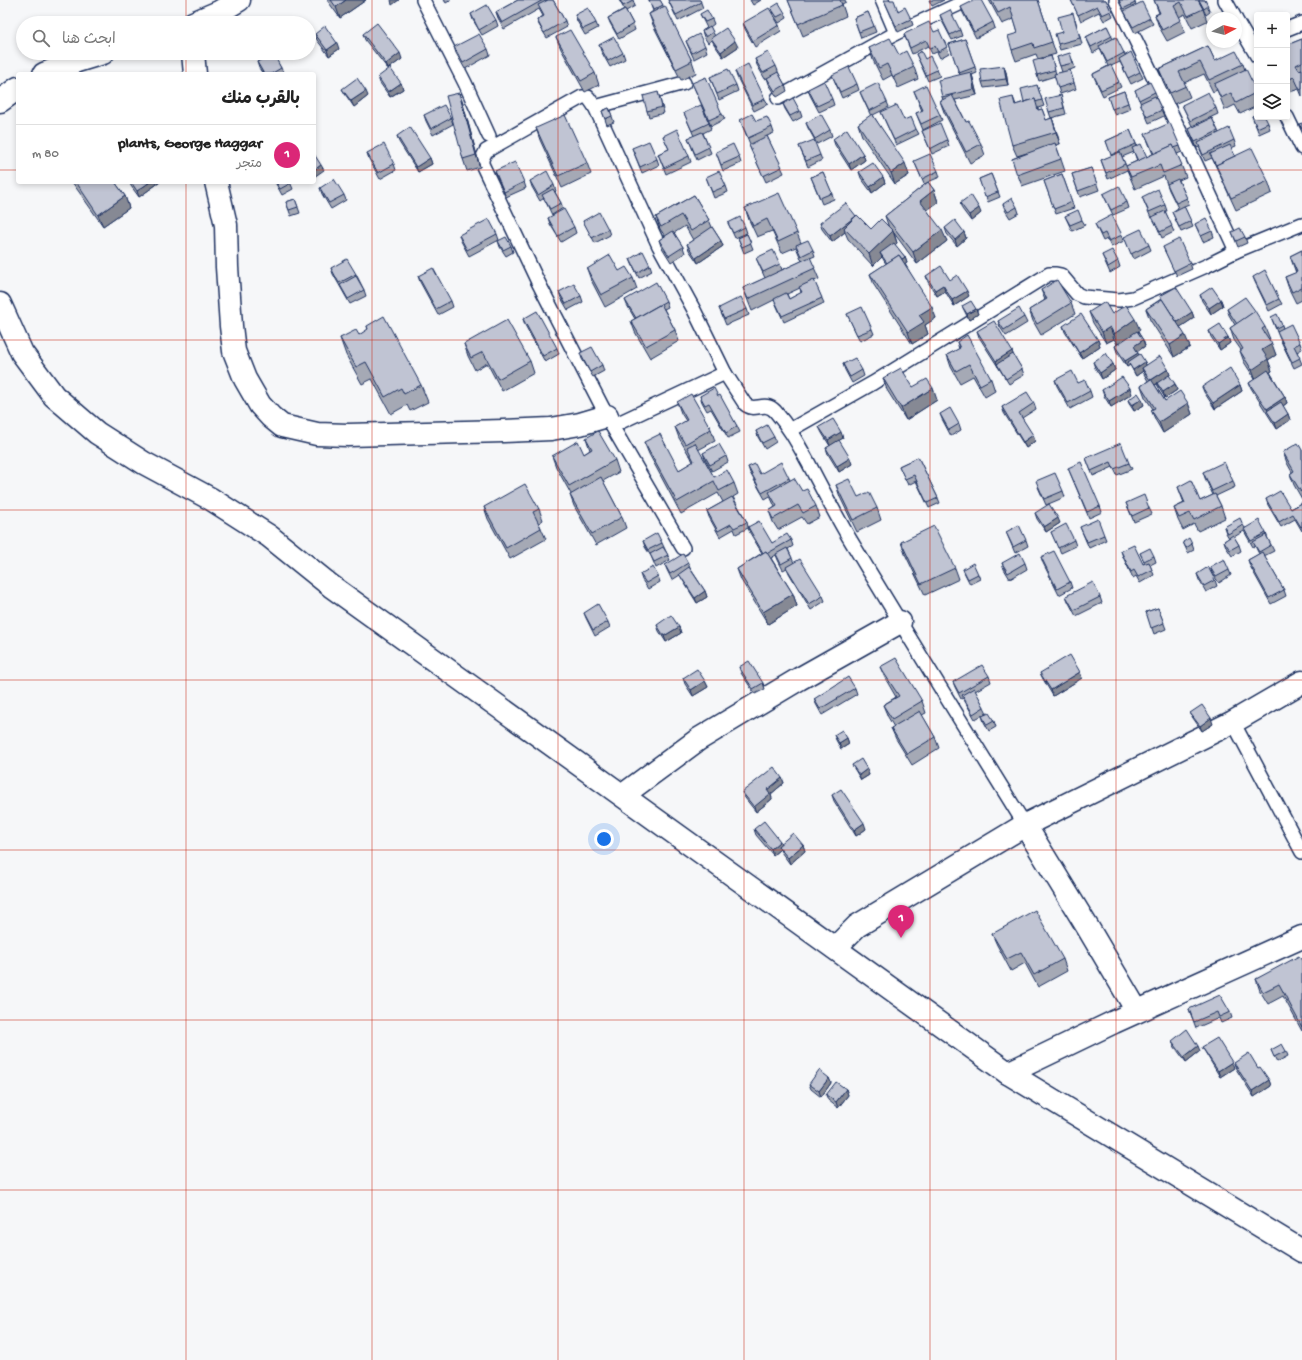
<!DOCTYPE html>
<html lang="ar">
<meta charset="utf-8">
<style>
:root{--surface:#fff;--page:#f2f2f2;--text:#222;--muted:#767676;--line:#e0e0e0;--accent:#db2777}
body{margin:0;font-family:"Gochi Hand","Playpen Sans Arabic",sans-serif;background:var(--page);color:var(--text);direction:rtl}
.controls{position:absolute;right:12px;top:12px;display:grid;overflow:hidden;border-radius:4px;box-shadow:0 2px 6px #0003}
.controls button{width:36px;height:36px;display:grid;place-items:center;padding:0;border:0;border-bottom:1px solid var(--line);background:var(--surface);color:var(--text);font:20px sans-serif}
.compass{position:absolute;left:1206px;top:12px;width:36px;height:36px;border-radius:50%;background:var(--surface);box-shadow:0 2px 6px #0003;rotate:83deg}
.you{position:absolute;left:604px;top:839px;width:14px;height:14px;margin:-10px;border:3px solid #fff;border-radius:50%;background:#1a73e8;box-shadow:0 0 0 6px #1a73e833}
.badge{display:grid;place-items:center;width:26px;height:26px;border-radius:50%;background:var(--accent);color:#fff;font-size:13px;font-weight:700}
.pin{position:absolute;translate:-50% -33px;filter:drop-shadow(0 1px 2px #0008)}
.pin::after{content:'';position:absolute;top:21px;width:14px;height:12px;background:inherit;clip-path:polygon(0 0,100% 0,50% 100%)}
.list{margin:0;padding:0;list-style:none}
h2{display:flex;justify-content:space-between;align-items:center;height:52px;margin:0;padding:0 16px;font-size:17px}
h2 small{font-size:13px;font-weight:400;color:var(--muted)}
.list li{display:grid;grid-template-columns:26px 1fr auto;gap:12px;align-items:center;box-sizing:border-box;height:60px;padding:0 16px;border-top:1px solid var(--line)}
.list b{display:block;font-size:15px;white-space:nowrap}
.list p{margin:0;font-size:13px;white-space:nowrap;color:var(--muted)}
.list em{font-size:13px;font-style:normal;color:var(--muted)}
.icon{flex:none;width:22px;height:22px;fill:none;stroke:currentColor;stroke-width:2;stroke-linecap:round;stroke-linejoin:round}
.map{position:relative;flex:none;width:1302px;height:1360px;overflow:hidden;direction:ltr}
.search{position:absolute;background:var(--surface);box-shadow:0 2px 6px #0003;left:16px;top:16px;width:300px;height:44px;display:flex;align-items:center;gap:10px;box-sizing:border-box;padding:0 14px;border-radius:22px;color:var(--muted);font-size:15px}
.panel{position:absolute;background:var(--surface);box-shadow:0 2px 6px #0003;left:16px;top:72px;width:300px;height:112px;border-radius:4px;direction:rtl}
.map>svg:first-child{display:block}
</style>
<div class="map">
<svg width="1302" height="1360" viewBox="0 0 1302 1360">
<rect width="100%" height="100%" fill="#f6f7f9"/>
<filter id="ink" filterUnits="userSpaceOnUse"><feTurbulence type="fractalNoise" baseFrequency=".025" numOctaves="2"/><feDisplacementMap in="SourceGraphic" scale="8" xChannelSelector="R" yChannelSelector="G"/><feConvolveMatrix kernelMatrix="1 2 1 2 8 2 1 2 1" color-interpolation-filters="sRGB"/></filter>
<g filter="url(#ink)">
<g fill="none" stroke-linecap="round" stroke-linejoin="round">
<defs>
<g id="lane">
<polyline points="423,0 465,83 489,136"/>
<polyline points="882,0 896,33 968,0"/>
<polyline points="1116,0 1195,162 1236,251"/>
<polyline points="1225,0 1235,18"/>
<polyline points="1236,20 1257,56"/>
<polyline points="1287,29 1302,23"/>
<polyline points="684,83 595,107 659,246 694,310 725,373"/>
<polyline points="778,98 896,33"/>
<polyline points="595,107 588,97 582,97 486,151 482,159 482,164 537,280 612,426 683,548"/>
<polyline points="1287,117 1302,148"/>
<path d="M612 426 725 373 745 404C755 413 764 400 775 411 789 427 798 444 808 462 821 487 834 512 848 536 906 633 966 729 1025 825"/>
<polyline points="790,430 873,383 1049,274 1056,274 1061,275 1077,294 1084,297 1119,300 1133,298 1206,266 1236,251 1302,224"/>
<polyline points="1233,722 1302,852"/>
</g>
<g id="street">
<polyline points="193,23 219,12 239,0"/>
<polyline points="193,53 195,74"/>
<polyline points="44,74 77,61 103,53"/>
<polyline points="0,101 18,88"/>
<polyline points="216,182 226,225 227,267 231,326 234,351 245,379 260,405 271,417 282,426 317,434 348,435 504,431 551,429 580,424 607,416"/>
<polyline points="0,304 22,353 54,396 97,433 144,463 211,499 269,536 331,586 1008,1073 1302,1251"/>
<polyline points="623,795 699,739 799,679 900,622"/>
<polyline points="1025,825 1088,928 1137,1011"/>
<polyline points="835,948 857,926 1025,825 1233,722 1302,682"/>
<polyline points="1008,1073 1114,1022 1302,937"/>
</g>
</defs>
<use href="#lane" stroke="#1b2f5e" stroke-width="16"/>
<use href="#street" stroke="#1b2f5e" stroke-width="25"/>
<use href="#lane" stroke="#fff" stroke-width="13"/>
<use href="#street" stroke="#fff" stroke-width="22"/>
</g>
<g fill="#a5a9b5" stroke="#1b2f5e" fill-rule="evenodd">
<polygon points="327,0 366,0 340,18"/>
<polygon points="444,0 451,0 446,3"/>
<polygon points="518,0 553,0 565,21 567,27 547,38 539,25 537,20 543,16 539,9 504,29 498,18 496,12"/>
<polygon points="619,0 633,0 635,6 626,11 633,24 635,30 619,39 610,23 608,18 624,9"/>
<polygon points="649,0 660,0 692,61 696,73 681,80 653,25 649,14 653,11"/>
<polygon points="668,0 700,0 703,8 678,21"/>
<polygon points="750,0 761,0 753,5"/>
<polygon points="788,0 845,0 846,2 842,4 846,16 803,36"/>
<polygon points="884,0 911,19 913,25 898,32"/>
<polygon points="929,0 944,0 932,6"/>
<polygon points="989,0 1038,0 1056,54 1038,59 1036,54 1016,61 1012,50 1018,33 1014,19 1002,24"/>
<polygon points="1071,0 1106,0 1113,16 1104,21 1099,12 1081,21"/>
<polygon points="1118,0 1134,0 1136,5 1150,18 1153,24 1135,33"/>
<polygon points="1154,0 1198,0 1203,9 1207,21 1192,28 1185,14 1179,17 1185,32 1167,41 1159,27 1155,15 1159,13"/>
<polygon points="1199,0 1205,0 1210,12 1206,15"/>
<polygon points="961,7 993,22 995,28 976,38 963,13"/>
<polygon points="771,8 785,13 787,18 779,23 773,14"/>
<polygon points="868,12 876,32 861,38 854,18"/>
<polygon points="471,14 496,20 498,26 482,35 473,20"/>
<polygon points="700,14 712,19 714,24 710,27 715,36 738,47 723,57 714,44 712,40 708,43 704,37 702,31 707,28"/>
<polygon points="575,15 596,23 598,28 585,35 577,21"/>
<polygon points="940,15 960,30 962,36 952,40 942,21"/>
<polygon points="1075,19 1082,44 1060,50 1058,44"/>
<polygon points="743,23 779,25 781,31 755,47 745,29"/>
<polygon points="1107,26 1113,39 1124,53 1125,55 1140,72 1143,78 1131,84 1120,62 1111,66 1121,87 1103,96 1095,79 1093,74 1108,66 1100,49 1093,53 1086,37"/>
<polygon points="934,32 947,47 949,53 940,58 937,52 932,54 928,46 912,54 904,34"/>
<polygon points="315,34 339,49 329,56 317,40"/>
<polygon points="363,34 402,59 388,69 365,40"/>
<polygon points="556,37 595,73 599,85 585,92 561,49"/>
<polygon points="965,39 977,73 972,75 977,95 955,100 966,122 981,144 985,155 970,163 944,112 940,101 943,100 942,97 960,75 949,44"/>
<polygon points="1302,39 1302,96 1299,89 1287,93 1287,45"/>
<polygon points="686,41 705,46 707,52 694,59 688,46"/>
<polygon points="599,45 623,53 625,59 610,67 601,51"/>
<polygon points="1208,46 1215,61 1243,64 1245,70 1257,93 1257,106 1240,114 1235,105 1225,110 1217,90 1213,92 1204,74 1184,83 1190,97 1174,104 1163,81 1159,69"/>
<polygon points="454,47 488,49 490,55 465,69 456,53"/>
<polygon points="869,48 899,55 914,67 918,79 898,88 892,75 883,80 873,60"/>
<polygon points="260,53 280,53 274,56 281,68 284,74 263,74 259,68 257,62 263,59"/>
<polygon points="916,54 925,59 937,70 940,76 928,81"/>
<polygon points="1051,56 1056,74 1062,72 1057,57 1072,59 1075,68 1070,70 1076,89 1060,94 1055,76 1039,81 1037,75"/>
<polygon points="755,59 776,66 778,71 778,72 785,85 787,91 777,97 769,84 767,78 765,79 757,65"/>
<polygon points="735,71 765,99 768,104 754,111 737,77"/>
<polygon points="1006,72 1008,85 984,88 982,82"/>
<polygon points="832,75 857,84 859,90 842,98"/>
<polygon points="378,77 401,83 403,89 390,97 380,83"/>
<polygon points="710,77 736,85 738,91 719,100"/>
<polygon points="692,83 722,114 725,119 711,126"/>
<polygon points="1037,85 1044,106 1038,108 1038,110 1042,109 1046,120 1052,118 1056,130 1060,144 1056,145 1065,171 1022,186 1012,159 1027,153 1017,156 1012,145 1013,97 1016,105 1024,102"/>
<polygon points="342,89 368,96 354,107 345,94"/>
<polygon points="808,89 832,99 834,105 819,112 810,95"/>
<polygon points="1135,90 1155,92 1157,97 1156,98 1164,116 1149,123"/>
<polygon points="914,91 940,115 942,120 923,130 916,113 922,111"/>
<polygon points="1124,91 1130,109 1115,115 1108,97"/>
<polygon points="658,92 664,113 649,117 647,111"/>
<polygon points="860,92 887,102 889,107 873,115 909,175 895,184 862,136 858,124 871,116 862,97"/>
<polygon points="459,93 463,104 480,167 467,171 463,159"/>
<polygon points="1061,95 1066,114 1051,118 1049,112"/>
<polygon points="783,104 800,111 802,117 793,122 785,109"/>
<polygon points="1182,105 1216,108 1218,114 1192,126"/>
<polygon points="609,108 614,122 607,125 602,111"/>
<polygon points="881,112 904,120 916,129 919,134 896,145"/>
<polygon points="684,113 709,123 711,129 703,133 711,153 697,160 688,138 694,136"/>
<polygon points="424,115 451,118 453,124 433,135 426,121"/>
<polygon points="1252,116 1268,123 1270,129 1259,134"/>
<polygon points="1212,118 1219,133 1234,140 1236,146 1231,148 1235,156 1268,181 1272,193 1236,210 1212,158 1205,161 1199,147 1197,148 1189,129"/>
<polygon points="740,120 772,127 774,133 767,136 784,173 766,182 751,150 749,145 750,144"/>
<polygon points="806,123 830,130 832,136 817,144 808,128"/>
<polygon points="536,128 587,163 591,174 562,188 540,140"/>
<path d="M1130 130 1137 146 1147 157 1153 154 1145 134 1180 146 1182 152 1177 154 1186 177 1179 180 1189 204 1184 206 1193 227 1181 232 1172 212 1178 208 1169 190 1164 176 1135 189 1127 170 1108 179 1101 160 1112 156 1106 141ZM1134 152 1137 161 1126 166 1122 157Z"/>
<polygon points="922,131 947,140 949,146 932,154"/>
<polygon points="397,136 430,158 432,164 418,172 399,142"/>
<polygon points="663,136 689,156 691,162 666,174 658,154 669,149"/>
<polygon points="833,139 863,154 865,160 851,170 835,145"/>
<polygon points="799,146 820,155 822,160 808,167"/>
<polygon points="632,148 657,159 659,165 642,173"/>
<polygon points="716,152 739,157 741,163 723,171"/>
<polygon points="367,153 394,164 396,170 380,179 369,159"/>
<polygon points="914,161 938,171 940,177 928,182 934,190 938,202 927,210 947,241 917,264 894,233 897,243 895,245 905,257 907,263 905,264 936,318 925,325 928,334 912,344 874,285 870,274 886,264 882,257 873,266 848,239 845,232 832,242 822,229 820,223 856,216 871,229 889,228 885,216 927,183 924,184"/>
<polygon points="1091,168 1099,190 1080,197 1072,174"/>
<polygon points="495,171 524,182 526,188 506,197"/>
<polygon points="823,172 834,199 822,204 811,177"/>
<polygon points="859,172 883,177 885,183 872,193 861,178"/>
<polygon points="991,174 1000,197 988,202 979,179"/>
<polygon points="1062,174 1074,208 1056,214 1044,181"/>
<polygon points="706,177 726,186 728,192 714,198"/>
<polygon points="530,181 554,185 556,191 555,192 561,203 563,208 552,215 544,198 540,201 532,187"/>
<polygon points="72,182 115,182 125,196 129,208 103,226"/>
<polygon points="130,182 160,182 139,197 131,186"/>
<polygon points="275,182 290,182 293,189 282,195"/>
<polygon points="320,188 344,195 346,200 331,209 322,194"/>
<polygon points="1103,194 1127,202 1129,208 1113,215"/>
<polygon points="694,195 709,220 712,227 721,241 723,246 698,263 689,250 687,244 693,240 685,226 674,233 683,247 685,253 671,262 661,246 659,240 665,236 660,229 656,217"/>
<polygon points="1142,197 1165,205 1167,211 1165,211 1174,232 1162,238 1153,217 1151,218"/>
<polygon points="295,199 300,213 291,216 286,202"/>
<polygon points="960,203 981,213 971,221 962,209"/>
<polygon points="1003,204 1017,207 1019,213 1010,218 1005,210"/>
<path d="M745 208 797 233 801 243 813 250 815 256 810 258 819 279 814 281 824 303 784 322 774 300 752 311 743 288 765 278 756 258 780 264 782 270 802 261 796 247 782 253 772 231 757 237 749 220ZM800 288 801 293 789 299 787 294Z"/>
<polygon points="1065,216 1082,220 1085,225 1072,231"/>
<polygon points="548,218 574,227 576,233 561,242 550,224"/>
<polygon points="583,221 608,229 610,235 595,243 586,226"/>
<polygon points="728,223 745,227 747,233 735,238"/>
<polygon points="1095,224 1122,235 1124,241 1111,247 1107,239 1103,241"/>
<polygon points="1195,224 1212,231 1214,237 1203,242"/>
<polygon points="945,228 964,232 966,238 957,246 947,234"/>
<polygon points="1232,232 1245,237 1247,243 1238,247"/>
<polygon points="497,234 499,240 469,256 461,241 459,235"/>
<polygon points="747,234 753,249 744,253 738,238"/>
<polygon points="1124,237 1149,245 1151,250 1134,259"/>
<polygon points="498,241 511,246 513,252 506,256 500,247"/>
<polygon points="1163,247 1190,263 1192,269 1177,276"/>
<polygon points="1302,250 1302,300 1296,303 1289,289 1285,277 1296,273 1290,256"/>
<polygon points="1102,255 1118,261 1120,267 1110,273"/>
<polygon points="630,259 650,265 652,271 639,278 632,264"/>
<polygon points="331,268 356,274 364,290 366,296 350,304 333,274"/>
<polygon points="587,269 619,271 633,278 637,289 605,307 591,280"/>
<polygon points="418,276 451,301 453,307 438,315 420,282"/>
<polygon points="926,276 969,296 954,306 945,291 937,296 928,282"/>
<polygon points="1253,277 1279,299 1282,304 1269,311 1255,282"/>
<polygon points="1041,290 1071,303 1075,314 1041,335 1033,321 1029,310 1045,300"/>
<polygon points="559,292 581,296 583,302 568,310 561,298"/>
<polygon points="1200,295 1221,300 1223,306 1211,314 1202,301"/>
<polygon points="1160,296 1192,312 1194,318 1180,327 1190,347 1174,357 1150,320 1146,309 1161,299"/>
<polygon points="625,300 666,301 668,307 664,309 675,330 679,341 650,358 635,332 631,321 635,319 627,305"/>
<polygon points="962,306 976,309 978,314 969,320"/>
<polygon points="719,308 747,309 749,315 726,325"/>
<polygon points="1227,309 1265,327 1270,339 1269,339 1276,355 1268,360 1272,371 1270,372 1285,397 1287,403 1283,406 1288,414 1290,420 1277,429 1251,388 1249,383 1255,379 1244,362 1240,351 1241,350 1234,340 1230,328 1235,325 1229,315"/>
<polygon points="1089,312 1112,314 1140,330 1138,332 1143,340 1145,346 1137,352 1138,355 1145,362 1146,365 1168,369 1170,375 1169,376 1175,384 1177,390 1165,398 1159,388 1157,384 1155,385 1165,401 1188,403 1192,414 1163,433 1156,421 1151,410 1153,409 1145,397 1141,386 1148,381 1144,374 1143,371 1136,376 1130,365 1127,367 1117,352 1115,346 1117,344 1114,339 1106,343 1093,323"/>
<polygon points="847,314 872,329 874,334 860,341"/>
<polygon points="1024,317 1027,323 1006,336 1000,327 998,321"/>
<polygon points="1271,317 1282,325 1283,328 1300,343 1302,349 1297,352 1302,364 1294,368 1279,337"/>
<polygon points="523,319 557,348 559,354 545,362 525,325"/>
<polygon points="367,326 421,385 428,402 410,411 407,405 391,414 372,379 362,384 346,355 340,338 359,335 368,330"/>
<polygon points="1063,326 1098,340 1100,346 1082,358 1065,332"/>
<polygon points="977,331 1012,351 1013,355 1022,369 1024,375 1009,384 979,337"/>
<polygon points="1209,331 1228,337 1230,343 1220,350 1211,337"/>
<polygon points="957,342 991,379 995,391 985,397 973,376 960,383 951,367 947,355 959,349"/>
<polygon points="464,344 530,361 534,373 502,391 487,363 475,370 468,356"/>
<polygon points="580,353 602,365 604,371 593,377 582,359"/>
<polygon points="1093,362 1113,364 1115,370 1102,379 1095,368"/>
<polygon points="843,364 862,370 864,376 852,383 845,370"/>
<polygon points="883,378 913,387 937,400 906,420 887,390"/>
<polygon points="1055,380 1078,383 1090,391 1092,397 1070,409 1057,386"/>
<polygon points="1240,385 1242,391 1215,409 1204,392 1202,387"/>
<polygon points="1102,390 1132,394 1111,407 1104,396"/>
<polygon points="700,396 718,396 737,426 740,432 728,438 711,409 707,411 702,402"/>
<polygon points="1128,400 1144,405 1134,411 1130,405"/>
<polygon points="677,402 711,429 715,441 698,450 714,477 734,483 738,494 733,497 747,522 748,527 772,543 791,540 793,546 788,549 794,563 823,596 825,601 811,610 789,573 787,568 783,570 778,560 776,555 771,558 793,594 797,606 768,624 741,580 737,569 762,553 750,533 748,528 736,534 734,529 720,537 709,517 707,511 723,502 718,493 681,514 649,454 644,442 679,470 693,462 690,455 689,455 679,438 675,427 686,421 681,413"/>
<polygon points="1034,403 1036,409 1022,418 1035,441 1026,448 1004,413 1002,407"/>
<polygon points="940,414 959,424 961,430 951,436 942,419"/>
<polygon points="819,427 843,438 833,444 852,464 839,472 828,454 826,448 830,446 822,433"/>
<polygon points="756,431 774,437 776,442 765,449 758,437"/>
<polygon points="586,438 615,460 619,472 603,481 622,517 626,528 596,545 574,506 570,495 571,494 556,467 552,456 584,454 590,450"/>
<polygon points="1302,450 1302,499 1294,485 1290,474 1292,472 1287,463 1283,452"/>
<polygon points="703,453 726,456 728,462 712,471 705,459"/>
<polygon points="918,457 938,498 940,503 929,508 916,481 908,485 899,466"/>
<polygon points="1086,458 1129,463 1132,469 1117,475 1113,467 1093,476"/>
<polygon points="748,467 760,474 789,478 790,480 802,491 816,506 820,517 807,524 802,517 778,530 773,522 769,511 775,507 770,496 765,499 750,473"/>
<polygon points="1068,468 1100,506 1102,512 1089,518"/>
<polygon points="1203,472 1233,481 1235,487 1216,496 1221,506 1225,518 1198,531 1194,524 1183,530 1178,520 1174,508 1184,503 1178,487 1200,501 1213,495 1205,478"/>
<polygon points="836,485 877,508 881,520 857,532 840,497"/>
<polygon points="1038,487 1063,491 1065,497 1046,505"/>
<polygon points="1266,499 1291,509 1302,502 1302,531 1295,519 1281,527 1268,505"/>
<polygon points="1126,503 1149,508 1152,514 1134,522"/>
<polygon points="484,507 539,509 543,520 539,523 541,528 546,539 510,559 488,519"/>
<polygon points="1035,513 1060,523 1046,532 1037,519"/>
<polygon points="1243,525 1245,528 1266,533 1268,539 1274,551 1264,556 1284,590 1286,596 1271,604 1250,566 1248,560 1259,554 1255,546 1253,547 1244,531 1234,537 1239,545 1241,551 1232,556 1226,547 1224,541 1229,538 1226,533 1224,527"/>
<polygon points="1080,527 1104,535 1106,540 1089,548"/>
<polygon points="1006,532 1026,540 1028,546 1015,553"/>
<polygon points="1051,532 1074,540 1076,546 1061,553"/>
<polygon points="643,541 662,543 670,560 656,568 651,556 645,547"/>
<polygon points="901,542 955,568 959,579 925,595 905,554"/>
<polygon points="1183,542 1192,544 1194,550 1188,553"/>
<polygon points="1121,551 1143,564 1145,564 1140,553 1154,556 1156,562 1150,565 1154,575 1140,583 1136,576 1133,578 1123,557"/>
<polygon points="1041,557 1070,582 1072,588 1059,595 1043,563"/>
<polygon points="688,563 690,568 705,591 707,597 697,603 682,579 680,575 672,580 667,570 665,565"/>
<polygon points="1002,563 1025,563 1027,569 1010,579 1004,569"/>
<polygon points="1210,567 1229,570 1231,575 1219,583 1212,573"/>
<polygon points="963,569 978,574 980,579 970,584 965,574"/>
<polygon points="640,574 658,576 660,582 648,589 642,580"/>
<polygon points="1197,574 1215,580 1217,586 1206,592 1199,580"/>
<polygon points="1066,596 1100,597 1102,603 1076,616 1068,601"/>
<polygon points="1158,608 1166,629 1154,634 1146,612"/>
<polygon points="584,613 608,622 610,627 595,636 586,618"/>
<polygon points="657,625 679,627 681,633 666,642 659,631"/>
<polygon points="739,667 763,683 765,689 755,694 741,673"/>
<polygon points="880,667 922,701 926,713 922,715 935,737 939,748 912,765 896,739 891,728 894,727 888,717 883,705 896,697 885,678"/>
<polygon points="1080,672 1082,678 1053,696 1043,679 1040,673"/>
<polygon points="989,676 991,682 975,691 984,707 987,713 975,719 963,698 961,699 955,687 953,682"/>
<polygon points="683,678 705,681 708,687 693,696 685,684"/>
<polygon points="855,688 857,694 822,715 816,704 814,699"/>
<polygon points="1190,713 1213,724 1202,731 1193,718"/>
<polygon points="982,716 994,721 996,727 989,731 984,722"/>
<polygon points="834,735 847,738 849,744 841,749 836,740"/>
<polygon points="852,765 867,769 869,775 861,780"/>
<polygon points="782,778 784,783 771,794 772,799 756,812 745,798 742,792"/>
<polygon points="832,795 866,829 856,836 834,801"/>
<polygon points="754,829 781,844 803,845 805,851 790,864 781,852 780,849 773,855 756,835"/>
<polygon points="992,934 1063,959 1067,971 1038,987 1025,963 1011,971 997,945"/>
<polygon points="1302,961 1302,1031 1283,996 1268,1004 1260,991 1256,979"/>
<polygon points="1189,1009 1230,1012 1232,1018 1221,1023 1219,1018 1196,1028"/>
<polygon points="1172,1041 1200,1051 1186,1062 1174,1046"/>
<polygon points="1202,1047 1234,1068 1220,1077"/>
<polygon points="1271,1050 1286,1051 1288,1056 1277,1062"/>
<polygon points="1234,1063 1258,1068 1269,1080 1271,1086 1254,1097 1236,1069"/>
<polygon points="829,1078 831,1083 821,1097 811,1089 809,1084"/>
<polygon points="846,1089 848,1095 838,1108 828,1100 826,1095"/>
</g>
<g fill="#868994" stroke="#1b2f5e">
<polygon points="346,0 366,0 340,18 336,7"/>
<polygon points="391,0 399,0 392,5"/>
<polygon points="735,41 738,47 723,57 721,52"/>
<polygon points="337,43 339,49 329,56 327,50"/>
<polygon points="400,53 402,59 388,69 386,64"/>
<polygon points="1004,66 1006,72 1008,85 1006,79"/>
<polygon points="971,72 973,78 977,95 974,89"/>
<polygon points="401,83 403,89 390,97 388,92"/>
<polygon points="366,91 368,96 354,107 351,101"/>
<polygon points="459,93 463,104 480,167 476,155"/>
<polygon points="1052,118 1056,130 1060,144 1056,132"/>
<polygon points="863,154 865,160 851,170 849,164"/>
<polygon points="430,158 432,164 418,172 416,167"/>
<polygon points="905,163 909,175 895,184 891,173"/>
<polygon points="321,165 324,170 314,177 314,170"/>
<polygon points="883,177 885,183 872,193 870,187"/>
<polygon points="150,182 160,182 139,197 137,191"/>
<polygon points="934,190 938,202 925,212 920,201"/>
<polygon points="125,196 129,208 103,226 98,215"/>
<polygon points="979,208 981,213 971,221 969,215"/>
<polygon points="856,216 858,222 844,228 845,232 832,242 830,236"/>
<polygon points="942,230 947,241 917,264 913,252"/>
<polygon points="893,231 897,243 883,257 880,253 882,257 873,266 869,254"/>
<polygon points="964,232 966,238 957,246 955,240"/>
<polygon points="721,241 723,246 698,263 696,258"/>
<polygon points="905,257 907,263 893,273 891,267"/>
<polygon points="943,285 945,291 937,296 935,290"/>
<polygon points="967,291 969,296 954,306 952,300"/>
<polygon points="1221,300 1223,306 1211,314 1209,308"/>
<polygon points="932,307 936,318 925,325 928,334 912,344 908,332 919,315"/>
<polygon points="976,309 978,314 969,320 967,314"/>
<polygon points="1192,312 1194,318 1179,328 1177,322"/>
<polygon points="1135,319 1140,330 1118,345 1114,334"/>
<polygon points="1110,327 1114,339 1106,343 1102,332"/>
<polygon points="1185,335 1190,347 1174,357 1170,345"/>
<polygon points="1228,337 1230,343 1220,350 1218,344"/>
<polygon points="1098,340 1100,346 1082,358 1079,353"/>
<polygon points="1143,340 1145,346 1136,352 1134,346"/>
<polygon points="1272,344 1276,355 1268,360 1272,371 1256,381 1252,370 1262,350"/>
<polygon points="1012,351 1014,357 997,364 998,367 996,361"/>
<polygon points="1138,353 1140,359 1128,362 1130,365 1127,367 1125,361"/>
<polygon points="1145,362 1147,368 1142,368 1143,371 1136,376 1133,370"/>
<polygon points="1113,364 1115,370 1102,379 1100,373"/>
<polygon points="1168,369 1170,375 1152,387 1150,381"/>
<polygon points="1175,384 1177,390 1165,398 1163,392"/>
<polygon points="1240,385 1242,391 1215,409 1213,403"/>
<polygon points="933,388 937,400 906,420 901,408"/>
<polygon points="1130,388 1132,394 1111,407 1109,401"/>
<polygon points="1285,397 1287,403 1270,415 1267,409"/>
<polygon points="1142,399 1144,405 1134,411 1132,405"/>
<polygon points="1188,403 1192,414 1163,433 1159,422"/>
<polygon points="1288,414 1290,420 1277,429 1275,423"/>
<polygon points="841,432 843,438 830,446 828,440"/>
<polygon points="1033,435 1035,441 1026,448 1023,442"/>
<polygon points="850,458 852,464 839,472 837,466"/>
<polygon points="1058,518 1060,523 1046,532 1044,527"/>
<polygon points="705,591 707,597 697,603 695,598"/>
<polygon points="793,594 797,606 768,624 763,612"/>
<polygon points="679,627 681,633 666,642 664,636"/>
<polygon points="1080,672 1082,678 1053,696 1051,690"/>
<polygon points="705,681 708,687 693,696 691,690"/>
<polygon points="1211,718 1213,724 1202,731 1200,726"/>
<polygon points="847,738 849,744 841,749 839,743"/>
<polygon points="867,769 869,775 861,780 859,775"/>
<polygon points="782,778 784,783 771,794 772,799 756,812 754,807 767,790"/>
<polygon points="864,823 866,829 856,836 854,830"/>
<polygon points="780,841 782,847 778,846 780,849 773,855 771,849"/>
<polygon points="803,845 805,851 790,864 788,858"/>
<polygon points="1198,1046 1200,1051 1186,1062 1184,1057"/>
<polygon points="1232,1062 1234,1068 1220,1077 1218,1071"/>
<polygon points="829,1078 831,1083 821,1097 819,1091"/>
<polygon points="1269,1080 1271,1086 1254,1097 1252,1091"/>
<polygon points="846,1089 848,1095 838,1108 836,1102"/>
</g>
<g fill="#c0c4d3" stroke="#1b2f5e">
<polygon points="331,0 346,0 336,7"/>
<polygon points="518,0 543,0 502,23 496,12"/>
<polygon points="548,0 553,0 565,21 544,33 537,20 544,16 538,5"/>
<polygon points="620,0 633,0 633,1 623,6"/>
<polygon points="649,0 660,0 663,5 653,10"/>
<polygon points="668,0 700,0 701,2 676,15"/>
<polygon points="788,0 840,0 842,5 798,24"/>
<polygon points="884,0 894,0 898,11 905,7 911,19 896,26"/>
<polygon points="975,0 981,0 993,22 974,32 961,7"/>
<polygon points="991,0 1038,0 1052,42 1034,48 1033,43 1012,50 1008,36 1018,33 1010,7 998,13"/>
<polygon points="1071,0 1106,0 1111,11 1102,15 1097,6 1078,15"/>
<polygon points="1119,0 1134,0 1135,3 1123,9"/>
<polygon points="1154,0 1198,0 1203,9 1188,16 1181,2 1174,6 1181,20 1162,30 1155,15 1160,13"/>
<polygon points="1199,0 1205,0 1208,6 1204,9"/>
<polygon points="1142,2 1150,18 1133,27 1124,11"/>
<polygon points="779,3 785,13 777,17 771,8"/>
<polygon points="487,5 496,20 479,30 471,14"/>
<polygon points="665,6 692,61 676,69 649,14"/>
<polygon points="588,8 596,23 583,29 575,15"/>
<polygon points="769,8 779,25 753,41 743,23"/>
<polygon points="625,9 633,24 617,34 608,18"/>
<polygon points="707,10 712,19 705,22 700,14"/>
<polygon points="950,10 960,30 950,35 940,15"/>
<polygon points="868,12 874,26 859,32 854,18"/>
<polygon points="1073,13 1080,38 1058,44 1055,34 1062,32 1058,17"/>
<polygon points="265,21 266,23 261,23"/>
<polygon points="929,22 934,32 939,30 947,47 938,52 935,46 930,48 926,40 910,48 904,34"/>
<polygon points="377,23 400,53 386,64 363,34"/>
<polygon points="325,26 337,43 327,50 315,34"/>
<polygon points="710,26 713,32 706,37 702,31"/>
<polygon points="1107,26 1112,36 1091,47 1086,37"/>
<polygon points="726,28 735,41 721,52 711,38"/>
<polygon points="570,30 595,73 581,81 556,37"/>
<polygon points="479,34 488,49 463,63 454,47"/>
<polygon points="699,34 705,46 692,53 686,41"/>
<polygon points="614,37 623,53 608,61 599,45"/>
<polygon points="1116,37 1124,53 1107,62 1099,46"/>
<polygon points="890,38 899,55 906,51 914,67 893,77 887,64 879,68 869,48"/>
<polygon points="965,39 975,67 959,73 949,44"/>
<polygon points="1302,39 1302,62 1296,65 1299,70 1302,69 1302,89 1300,90 1294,77 1287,80 1287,45"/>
<polygon points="1208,46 1215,61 1236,51 1243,64 1209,80 1200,62 1179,72 1186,86 1170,93 1159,69"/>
<polygon points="921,51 925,59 930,56 937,70 926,75 916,54"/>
<polygon points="768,52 776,66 763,73 755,59"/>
<polygon points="1131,52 1140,72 1128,78 1119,59"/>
<polygon points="261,53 267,53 262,56"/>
<polygon points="273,53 281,68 271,74 264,74 257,62"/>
<polygon points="1070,53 1073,63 1060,66 1057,57"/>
<polygon points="1051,56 1055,70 1037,75 1033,61"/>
<polygon points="748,64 765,99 752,105 735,71"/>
<polygon points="1111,65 1119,82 1101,90 1093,74"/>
<polygon points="1004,66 1006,79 982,82 980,69"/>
<polygon points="849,67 857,84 840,92 832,75"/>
<polygon points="390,68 401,83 388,92 378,77"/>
<polygon points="728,69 736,85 717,94 710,77"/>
<polygon points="1246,69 1257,92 1236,103 1231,93 1221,98 1214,84"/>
<polygon points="1070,70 1074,83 1058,88 1054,74"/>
<polygon points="778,72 785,85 775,91 767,78"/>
<polygon points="971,72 974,89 942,97 938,80"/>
<polygon points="706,77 722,114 709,120 692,83"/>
<polygon points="357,78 366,91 351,101 342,89"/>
<polygon points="824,81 832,99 817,106 808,89"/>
<polygon points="1150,82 1155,92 1139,100 1135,90"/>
<polygon points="878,83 887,102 869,111 860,92"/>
<polygon points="926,85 940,115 921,124 916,113 923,110 914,91"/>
<polygon points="1037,85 1042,100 1035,102 1035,99 1024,102 1021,89"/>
<polygon points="1124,91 1128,103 1112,109 1108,97"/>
<polygon points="658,92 662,107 647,111 643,96"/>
<polygon points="1208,92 1216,108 1190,121 1182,105"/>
<polygon points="459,93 476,155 463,159 446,96"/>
<polygon points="952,95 966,122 969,121 981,144 966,152 940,101"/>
<polygon points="1061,95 1064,108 1049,112 1045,99"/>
<polygon points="1155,96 1162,110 1147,117 1140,103"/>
<polygon points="1013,97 1015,105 1035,99 1038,110 1042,109 1046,120 1052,118 1056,132 1012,145 1000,100"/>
<polygon points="793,98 800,111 790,116 783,104"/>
<polygon points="444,105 451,118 431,129 424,115"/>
<polygon points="701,105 709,123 692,131 684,113"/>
<polygon points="897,105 904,120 911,117 916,129 894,140 881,112"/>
<polygon points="609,108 612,116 605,119 602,111"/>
<polygon points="752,114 756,121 767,117 772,127 748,138 740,120"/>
<polygon points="821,114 830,130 815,139 806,123"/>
<polygon points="872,114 905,163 891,173 858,124"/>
<polygon points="1257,114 1257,117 1265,117 1268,123 1257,128 1252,116"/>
<polygon points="565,115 587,163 558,176 536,128"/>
<polygon points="1212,118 1218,131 1195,142 1189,129"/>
<polygon points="940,123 947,140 930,149 922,131"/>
<polygon points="1170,123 1180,146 1174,148 1173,145 1154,154 1145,134"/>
<polygon points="1302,123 1302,129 1299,124"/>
<polygon points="410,127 430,158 416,167 397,136"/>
<polygon points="1229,128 1234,140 1203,155 1198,143"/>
<polygon points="677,129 689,156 664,168 658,154 669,149 663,136"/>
<polygon points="847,129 863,154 849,164 833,139"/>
<polygon points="1130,130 1136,144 1111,155 1106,141"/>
<polygon points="702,132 709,147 695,154 688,138"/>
<polygon points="767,136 782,167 763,176 749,145"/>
<polygon points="814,140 820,155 806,161 799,146"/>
<polygon points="649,141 657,159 640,167 632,148"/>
<polygon points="1055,143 1061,159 1017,175 1012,159"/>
<polygon points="384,144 394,164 378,173 367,153"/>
<polygon points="733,144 739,157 721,165 716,152"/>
<polygon points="1141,144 1147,157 1138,161 1132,148"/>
<polygon points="1173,145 1182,165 1163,173 1160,165 1131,177 1126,166"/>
<polygon points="1230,145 1235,156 1216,165 1217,167 1210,154"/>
<polygon points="1252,148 1268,181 1231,198 1216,165"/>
<polygon points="1120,152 1125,164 1106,173 1101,160"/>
<polygon points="314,154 321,165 314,170"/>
<polygon points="930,154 938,171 922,179 914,161"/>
<polygon points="515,162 524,182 504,192 495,171"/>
<polygon points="873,163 883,177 870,187 859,172"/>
<polygon points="1091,168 1097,184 1078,191 1072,174"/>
<polygon points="547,171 554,185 538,195 530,181"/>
<polygon points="719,171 726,186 712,192 706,177"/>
<polygon points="823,172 832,193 820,198 811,177"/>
<polygon points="991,174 998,192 985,197 979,179"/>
<polygon points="1062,174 1072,202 1054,209 1044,181"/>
<polygon points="334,179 344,195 329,203 320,188"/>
<polygon points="1178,179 1187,198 1176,203 1167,184"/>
<polygon points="76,182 115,182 125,196 98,215"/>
<polygon points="131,182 150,182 137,191"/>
<polygon points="276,182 290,182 291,183 280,189"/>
<polygon points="928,182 934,190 920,201 942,230 913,252 885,216"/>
<polygon points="1119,186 1127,202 1111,210 1103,194"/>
<polygon points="553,189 561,203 550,209 542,195"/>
<polygon points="1158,189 1165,205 1149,212 1142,197"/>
<polygon points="779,193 797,233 778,242 767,219 753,226 745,208"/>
<polygon points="694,195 709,220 691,231 681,215 661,227 656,217"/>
<polygon points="971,195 979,208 969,215 960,203"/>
<polygon points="1012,198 1017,207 1008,212 1003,204"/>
<polygon points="295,199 298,207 289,210 286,202"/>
<polygon points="846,203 856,216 830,236 820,223"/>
<polygon points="1184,206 1191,221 1179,227 1172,212"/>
<polygon points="564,209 574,227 558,236 548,218"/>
<polygon points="1078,210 1082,220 1070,225 1065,216"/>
<polygon points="1165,211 1172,226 1160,232 1152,217"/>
<polygon points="599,212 608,229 592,238 583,221"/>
<polygon points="857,215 871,229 881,219 893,231 869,254 844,228"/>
<polygon points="1112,215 1122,235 1109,241 1105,233 1101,235 1095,224"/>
<polygon points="740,217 745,227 733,233 728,223"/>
<polygon points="1206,218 1212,231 1201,236 1195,224"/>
<polygon points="489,219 497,234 467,250 459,235"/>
<polygon points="955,220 964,232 955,240 945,228"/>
<polygon points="712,227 721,241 696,258 687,244"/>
<polygon points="1240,228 1245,237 1236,241 1232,232"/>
<polygon points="1141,229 1149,245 1131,254 1124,237"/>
<polygon points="673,231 683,247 669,256 659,240"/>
<polygon points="747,234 751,243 742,247 738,238"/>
<polygon points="506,237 511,246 503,250 498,241"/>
<polygon points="1179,239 1190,263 1174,271 1163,247"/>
<polygon points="808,240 813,250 801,256 796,245"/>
<polygon points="894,243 905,257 902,259 899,255 887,263 880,253"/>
<polygon points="773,250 780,264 763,272 756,258"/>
<polygon points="1112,250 1118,261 1108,267 1102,255"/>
<polygon points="1302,250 1302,287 1292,292 1285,277 1297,272 1290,256"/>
<polygon points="643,251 650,265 637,273 630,259"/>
<polygon points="610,255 619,271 626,267 633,278 601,295 587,269"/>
<polygon points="899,255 932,307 919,315 924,322 908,332 870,274"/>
<polygon points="810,257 815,268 748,299 743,288"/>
<polygon points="347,259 356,274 339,283 331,268"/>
<polygon points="941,266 950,280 957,275 967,291 952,300 943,285 935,290 926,276"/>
<polygon points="433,268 451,301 436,309 418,276"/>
<polygon points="1265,270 1279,299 1267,305 1253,277"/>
<polygon points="356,276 364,290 348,299 340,285"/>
<polygon points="814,280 822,298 782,316 774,299 786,293 789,299 802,292 799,287"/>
<polygon points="1057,280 1071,303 1037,324 1029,310 1047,299 1041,290"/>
<polygon points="656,282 666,301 636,318 625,300"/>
<polygon points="574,284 581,296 566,304 559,292"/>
<polygon points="1176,287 1192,312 1177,322 1160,296"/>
<polygon points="1212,287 1221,300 1209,308 1200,295"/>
<polygon points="741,297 747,309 724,319 719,308"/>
<polygon points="1245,297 1256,312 1255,311 1237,324 1227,309"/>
<polygon points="1162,299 1185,335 1170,345 1146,309"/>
<polygon points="971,301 976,309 967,314 962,306"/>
<polygon points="1105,302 1112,314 1126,305 1135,319 1114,334 1110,327 1102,332 1089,312"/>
<polygon points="661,304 675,330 646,346 631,321"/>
<polygon points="862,307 872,329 857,335 847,314"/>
<polygon points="1019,308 1024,317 1004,330 998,321"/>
<polygon points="537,311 557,348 543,356 523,319"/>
<polygon points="1255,311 1265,327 1262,329 1272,344 1262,350 1268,359 1252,370 1240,351 1243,349 1230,328"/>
<polygon points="1081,314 1098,340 1079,353 1063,326"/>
<polygon points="1277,314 1282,325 1276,328 1271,317"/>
<polygon points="384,316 421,385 404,394 401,388 385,397 366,362 356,367 340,338 356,330 359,335 368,329 367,326"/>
<polygon points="507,320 530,361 498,379 483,352 471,358 464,344"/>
<polygon points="994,321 1012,351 996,361 977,331"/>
<polygon points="1220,324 1228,337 1218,344 1209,331"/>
<polygon points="1291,324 1300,343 1294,346 1300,358 1292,362 1277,331"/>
<polygon points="1137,331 1143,340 1134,346 1138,353 1125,361 1115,346"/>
<polygon points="967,335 991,379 980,385 969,364 956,371 947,355 960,348 957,342"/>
<polygon points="592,347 602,365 590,372 580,353"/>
<polygon points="1106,353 1113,364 1100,373 1093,362"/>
<polygon points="1013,354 1022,369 1006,379 997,364"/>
<polygon points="1140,354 1145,362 1133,370 1128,362"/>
<polygon points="1160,356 1168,369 1151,380 1151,379 1150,380 1142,368"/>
<polygon points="855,358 862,370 850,377 843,364"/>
<polygon points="901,368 913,387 927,379 933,388 901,408 883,378"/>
<polygon points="1230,368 1240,385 1213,403 1202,387"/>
<polygon points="1268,370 1285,397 1267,409 1249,383"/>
<polygon points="1072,371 1078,383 1085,380 1090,391 1068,403 1055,380"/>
<polygon points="1169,375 1175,384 1163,392 1157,383"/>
<polygon points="1122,377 1130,388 1109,401 1102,390"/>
<polygon points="1151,379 1165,401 1180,391 1188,403 1159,422 1151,410 1155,408 1141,386"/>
<polygon points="714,388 718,396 720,395 737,426 726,433 709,403 705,405 700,396"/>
<polygon points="1027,392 1034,403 1019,413 1033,435 1023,442 1002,407"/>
<polygon points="1138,393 1142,399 1132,405 1128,400"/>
<polygon points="691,394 711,429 685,444 675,427 687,420 677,402"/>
<polygon points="1281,402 1288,414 1275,423 1267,411"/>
<polygon points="950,408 959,424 949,430 940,414"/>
<polygon points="833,419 841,432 828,440 819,427"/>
<polygon points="767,425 774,437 762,443 756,431"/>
<polygon points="598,431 615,460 569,486 552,456 578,441 584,454 592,449 586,438"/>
<polygon points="660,434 679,470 694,461 687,447 695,443 714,477 727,470 734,483 719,491 714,481 677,502 644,442"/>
<polygon points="839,440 850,458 837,466 826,448"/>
<polygon points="1121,443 1129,463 1114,469 1111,462 1091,471 1086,458"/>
<polygon points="1298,443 1302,450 1302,491 1301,492 1290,474 1294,471 1283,452"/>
<polygon points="719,444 726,456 710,465 703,453"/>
<polygon points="918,457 938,498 927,503 914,475 905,479 899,466"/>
<polygon points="781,462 789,478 762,493 748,467 755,464 760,474"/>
<polygon points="1081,462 1100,506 1087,512 1068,468"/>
<polygon points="1224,462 1233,481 1212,491 1203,472"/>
<polygon points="1055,473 1063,491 1044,499 1036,481"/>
<polygon points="601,477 622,517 592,534 570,495"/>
<polygon points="794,478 802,491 807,489 816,506 803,513 798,505 773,519 769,511 777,506 769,492"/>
<polygon points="849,479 858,497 869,492 877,508 853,520 836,485"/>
<polygon points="1191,480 1200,501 1215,494 1221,506 1194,520 1190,513 1179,518 1174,508 1185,503 1178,487"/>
<polygon points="525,484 539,509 533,512 541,528 506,548 484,507"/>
<polygon points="1280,491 1291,509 1302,503 1302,526 1301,527 1293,514 1279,522 1266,499"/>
<polygon points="1144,495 1149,508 1132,516 1126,503"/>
<polygon points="732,497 747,522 734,528 731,524 718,531 707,511"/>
<polygon points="1049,504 1058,518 1044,527 1035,513"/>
<polygon points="1240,518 1243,525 1228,534 1224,527"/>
<polygon points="1098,519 1104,535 1087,542 1080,527"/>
<polygon points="1259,520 1266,533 1251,541 1244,529"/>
<polygon points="759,521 772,543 787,534 791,540 768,553 766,551 763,553 748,527"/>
<polygon points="1066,524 1074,540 1058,548 1051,532"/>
<polygon points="1019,525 1026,540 1013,547 1006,532"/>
<polygon points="934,526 955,568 921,584 901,542"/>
<polygon points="657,533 662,543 648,550 643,541"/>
<polygon points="1233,535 1239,545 1230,550 1224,541"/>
<polygon points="1266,535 1271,545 1259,552 1253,542"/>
<polygon points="1189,538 1192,544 1186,548 1183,542"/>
<polygon points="1134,545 1143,564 1149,562 1152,570 1138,577 1134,570 1131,572 1121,551"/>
<polygon points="663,547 668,555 654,562 650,554"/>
<polygon points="787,548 792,558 781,564 776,554"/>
<polygon points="1150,548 1154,556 1144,561 1140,553"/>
<polygon points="766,551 793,594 763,612 737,569"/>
<polygon points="1054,551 1070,582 1057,589 1041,557"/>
<polygon points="1262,552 1284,590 1269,598 1248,560"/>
<polygon points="1020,553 1025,563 1008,573 1002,563"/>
<polygon points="683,554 688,563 670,574 665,565"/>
<polygon points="800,559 823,596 809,604 786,567"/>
<polygon points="1224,559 1229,570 1216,577 1210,567"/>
<polygon points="973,563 978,574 968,579 963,569"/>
<polygon points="653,567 658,576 646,583 640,574"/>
<polygon points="689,567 705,591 695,598 679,574"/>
<polygon points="1208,567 1215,580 1204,586 1197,574"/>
<polygon points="1093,582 1100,597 1074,610 1066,596"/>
<polygon points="598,604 608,622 593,630 584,613"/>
<polygon points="1158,608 1164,623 1151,628 1146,612"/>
<polygon points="671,615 679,627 664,636 657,625"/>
<polygon points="1070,655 1080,672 1051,690 1040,673"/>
<polygon points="896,658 922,701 892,719 883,705 899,696 880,667"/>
<polygon points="749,661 763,683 753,689 739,667"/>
<polygon points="982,665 989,676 959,693 953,682"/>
<polygon points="697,669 705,681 691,690 683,678"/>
<polygon points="848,677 855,688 820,709 814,699"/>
<polygon points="974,688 984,707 973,714 962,695"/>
<polygon points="1202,705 1211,718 1200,726 1190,713"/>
<polygon points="920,711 935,737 907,754 891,728"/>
<polygon points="989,713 994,721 987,725 982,716"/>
<polygon points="842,730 847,738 839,743 834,735"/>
<polygon points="861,759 867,769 859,775 852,765"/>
<polygon points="774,767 782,778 767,790 770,794 754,807 742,792"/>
<polygon points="841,789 864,823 854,830 832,795"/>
<polygon points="764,821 780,841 771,849 754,829"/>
<polygon points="793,833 803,845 788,858 778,846"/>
<polygon points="1035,910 1063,959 1034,975 1021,952 1007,959 992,934"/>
<polygon points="1299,956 1302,961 1302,1027 1279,984 1263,992 1256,979"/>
<polygon points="1220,995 1230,1012 1219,1017 1217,1012 1194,1022 1189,1009"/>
<polygon points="1187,1029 1198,1046 1184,1057 1172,1041"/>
<polygon points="1217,1038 1232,1062 1218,1071 1202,1047"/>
<polygon points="1282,1044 1286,1051 1274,1057 1271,1050"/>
<polygon points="1249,1053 1258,1068 1260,1067 1269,1080 1252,1091 1234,1063"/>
<polygon points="819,1070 829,1078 819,1091 809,1084"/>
<polygon points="836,1082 846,1089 836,1102 826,1095"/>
</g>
</g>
<path fill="none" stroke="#c8321e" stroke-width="1" stroke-opacity="0.55" d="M186 0V23M372 0V1360M558 0V1360M744 0V1360M930 0V1360M1116 0V1360M186 53V74M0 170H18M314 170H1302M186 182V1360M0 340H1302M0 510H1302M0 680H1302M0 850H1302M0 1020H1302M0 1190H1302"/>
</svg>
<div class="controls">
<button>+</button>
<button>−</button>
<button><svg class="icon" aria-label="layers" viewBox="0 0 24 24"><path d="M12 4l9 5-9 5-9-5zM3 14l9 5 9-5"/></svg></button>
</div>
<svg class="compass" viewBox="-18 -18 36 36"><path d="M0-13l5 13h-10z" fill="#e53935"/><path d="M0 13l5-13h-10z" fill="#767676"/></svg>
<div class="you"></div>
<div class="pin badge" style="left:901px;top:938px">1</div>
<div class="search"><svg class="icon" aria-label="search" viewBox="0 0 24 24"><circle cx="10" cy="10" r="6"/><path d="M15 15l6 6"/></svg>ابحث هنا</div>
<section class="panel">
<h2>بالقرب منك<small></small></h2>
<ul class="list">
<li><span class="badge">1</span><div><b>plants, George Haggar</b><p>متجر</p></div><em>80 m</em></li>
</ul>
</section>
</div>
